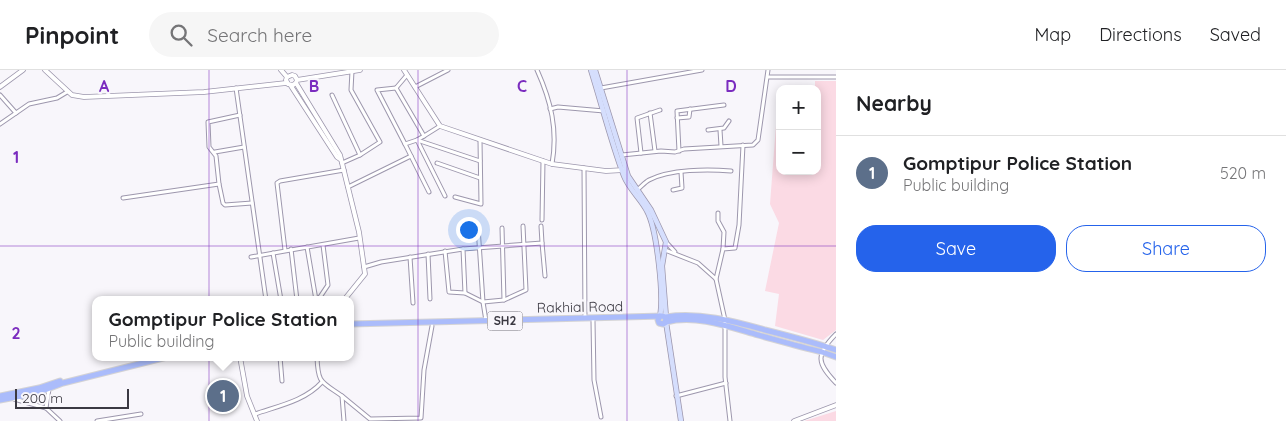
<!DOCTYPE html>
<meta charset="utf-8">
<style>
:root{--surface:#fff;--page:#f6f6f6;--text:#202124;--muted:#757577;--line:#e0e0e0;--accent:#2563eb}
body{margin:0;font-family:Quicksand,sans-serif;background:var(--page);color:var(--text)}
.controls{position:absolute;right:15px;top:15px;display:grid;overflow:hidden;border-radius:10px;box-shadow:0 2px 12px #0003}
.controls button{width:45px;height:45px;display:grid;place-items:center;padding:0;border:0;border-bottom:1px solid var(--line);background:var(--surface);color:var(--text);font:25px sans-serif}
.scale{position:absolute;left:15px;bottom:12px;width:114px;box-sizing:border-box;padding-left:5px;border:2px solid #3b3942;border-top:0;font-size:14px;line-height:18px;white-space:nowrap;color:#3b3942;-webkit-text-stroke:4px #f8f6fb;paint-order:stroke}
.you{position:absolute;left:468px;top:159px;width:18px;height:18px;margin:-12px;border:4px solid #fff;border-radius:50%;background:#1a73e8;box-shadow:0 0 0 8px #1a73e833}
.badge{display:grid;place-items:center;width:32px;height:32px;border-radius:50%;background:var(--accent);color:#fff;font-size:16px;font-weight:700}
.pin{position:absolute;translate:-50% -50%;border:2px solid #fff;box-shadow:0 1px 5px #0006}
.popup{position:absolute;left:92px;top:226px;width:262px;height:65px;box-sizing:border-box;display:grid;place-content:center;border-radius:10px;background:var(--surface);filter:drop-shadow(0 1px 4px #0005);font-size:16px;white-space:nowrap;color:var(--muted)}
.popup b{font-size:19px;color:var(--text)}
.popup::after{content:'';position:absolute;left:50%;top:100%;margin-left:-10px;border:10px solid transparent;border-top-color:var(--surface)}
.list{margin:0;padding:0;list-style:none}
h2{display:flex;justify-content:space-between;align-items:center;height:65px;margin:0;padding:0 20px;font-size:21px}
h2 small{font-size:16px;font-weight:400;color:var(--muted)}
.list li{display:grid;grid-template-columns:32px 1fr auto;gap:15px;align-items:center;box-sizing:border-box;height:75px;padding:0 20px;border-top:1px solid var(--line)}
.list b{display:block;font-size:19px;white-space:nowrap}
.list p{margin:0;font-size:16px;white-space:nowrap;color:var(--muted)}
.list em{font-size:16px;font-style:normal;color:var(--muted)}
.actions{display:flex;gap:10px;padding:15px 20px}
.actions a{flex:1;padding:11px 0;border:1px solid var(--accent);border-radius:20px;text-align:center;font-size:18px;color:var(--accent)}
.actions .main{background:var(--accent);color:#fff}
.icon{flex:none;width:28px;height:28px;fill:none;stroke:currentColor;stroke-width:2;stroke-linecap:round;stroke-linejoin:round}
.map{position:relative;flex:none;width:836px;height:351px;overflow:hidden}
header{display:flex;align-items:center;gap:30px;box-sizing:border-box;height:70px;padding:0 25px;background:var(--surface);border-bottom:1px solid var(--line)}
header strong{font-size:24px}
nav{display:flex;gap:28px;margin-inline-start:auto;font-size:18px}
.search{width:350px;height:45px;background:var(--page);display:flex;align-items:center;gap:12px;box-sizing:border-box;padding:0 18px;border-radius:28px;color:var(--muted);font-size:19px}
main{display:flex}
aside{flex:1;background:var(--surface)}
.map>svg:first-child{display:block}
</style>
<header>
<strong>Pinpoint</strong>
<div class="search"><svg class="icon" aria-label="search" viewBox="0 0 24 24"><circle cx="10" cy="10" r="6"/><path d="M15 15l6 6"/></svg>Search here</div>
<nav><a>Map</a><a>Directions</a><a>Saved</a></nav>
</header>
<main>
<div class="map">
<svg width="836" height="351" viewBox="0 0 836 351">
<rect width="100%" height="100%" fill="#f8f6fb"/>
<g fill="#fbdae4">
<polygon points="815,11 836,11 836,260 823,270 775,256 779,224 765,221 779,153 770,134 777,42 780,42 780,101 817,101 817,19 815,19"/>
<polygon points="836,341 836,351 804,351"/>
</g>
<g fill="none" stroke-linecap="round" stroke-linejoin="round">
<defs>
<g id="minor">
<path d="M537 0C551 31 558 60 552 94"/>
<polyline points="407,5 396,18 424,66 440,56"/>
<polyline points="768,7 836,7"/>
<polyline points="415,17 448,0"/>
<polyline points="236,18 266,230"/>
<polyline points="396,18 377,20 405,74 417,70 480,91"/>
<polyline points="601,18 702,0"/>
<polyline points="0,25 16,43 29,34 57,28 67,22"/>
<polyline points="332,25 360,85"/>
<polyline points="550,39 558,37 604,41"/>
<polyline points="650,43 655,81"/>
<polyline points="677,48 689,47 690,39"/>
<polyline points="0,54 16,43"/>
<polyline points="708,60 724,58 729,51"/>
<polyline points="720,60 721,76"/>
<polyline points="424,66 417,70 445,126"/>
<polyline points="405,74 429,122"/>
<polyline points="679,81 677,41 724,35"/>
<polyline points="215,82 244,77"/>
<polyline points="641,83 637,48 660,40"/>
<polyline points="622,85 661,81 675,82 684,79 753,75 758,70 768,0"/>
<polyline points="342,93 360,85 380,72 351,20 352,1"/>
<polyline points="437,93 480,108"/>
<polyline points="584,98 585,248"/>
<polyline points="219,114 223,133 225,135 252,133"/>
<polyline points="348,117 411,86"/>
<path d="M637 120C641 117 645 112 649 110 670 99 708 99 731 101"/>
<polyline points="673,120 682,118 681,102"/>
<polyline points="455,127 481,134 480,70"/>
<polyline points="123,128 219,114 216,86 209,77 208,52 240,45"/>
<polyline points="718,143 718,151 724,162 723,179"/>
<polyline points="542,150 543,91"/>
<polyline points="478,157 483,232 486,251"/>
<polyline points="502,158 504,230"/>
<polyline points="666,172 675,182"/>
<polyline points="542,173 545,206"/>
<polyline points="307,177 316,230"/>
<polyline points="291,179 297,230"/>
<polyline points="463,179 465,223"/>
<polyline points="285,180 277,113 280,111 344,100"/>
<polyline points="665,180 698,193 716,209 725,250 725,307 730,351"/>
<polyline points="445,181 449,222 465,223 483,232 504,230 526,220 523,156"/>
<polyline points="273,183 281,230"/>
<polyline points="428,184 430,229"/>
<polyline points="251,187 359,168"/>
<polyline points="410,187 413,233"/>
<polyline points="364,197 381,192 463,179 542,173 541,156"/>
<polyline points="716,209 723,179 735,178 739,155 743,75"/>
<polyline points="318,230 328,215 323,175"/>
<polyline points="593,251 594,310 601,347"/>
<path d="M836 264C815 285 817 293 836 313"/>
<polyline points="280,287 282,311"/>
<path d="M317 287C318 314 321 311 342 326L344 351"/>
<polyline points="342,326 370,349 421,348 424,300 432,256"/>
<polyline points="676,326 726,313"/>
<polyline points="14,329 46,338 60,351"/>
<polyline points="46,338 49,319"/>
<path d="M255 344C278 336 305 331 322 312"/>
<polyline points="97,351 141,344"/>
</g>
<g id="tertiary">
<polyline points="45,0 72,25 84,27 204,22 286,13"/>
<polyline points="281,0 287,7"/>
<polyline points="404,0 440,56 552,94 606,101 624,100"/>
<polyline points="297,10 295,6 292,5 287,7 286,10 288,14 293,15 296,13 297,10 360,0"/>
<polyline points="296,13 340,85 359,162 365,204 344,230"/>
<polyline points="291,16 337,87 340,89"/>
<polyline points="0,17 23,0"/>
<polyline points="240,287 247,326 257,351"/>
<polyline points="794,351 836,335"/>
</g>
<g id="secondary">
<path d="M591 0C602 35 611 72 624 106 629 119 641 129 647 141 657 159 664 226 660 246"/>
<polyline points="595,0 628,106 651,140 666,172 662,196 666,247"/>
<polyline points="666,252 681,351"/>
</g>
<g id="primary">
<path d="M666 247C699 242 733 251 765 260 789 266 813 272 836 280"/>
<path d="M666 252C696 244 730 257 758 265 780 271 801 277 822 282L836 287"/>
<polyline points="350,254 663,246 666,248 665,253 663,254 659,253 658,250 660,246"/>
<polyline points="0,326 39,318 60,311"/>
<polyline points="0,330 37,323 63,313 167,287"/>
</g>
</defs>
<use href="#minor" stroke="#9d97ad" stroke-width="5"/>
<use href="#tertiary" stroke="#9d97ad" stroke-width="5.5"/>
<use href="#secondary" stroke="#9d97ad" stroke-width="6"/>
<use href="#primary" stroke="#d4d3d5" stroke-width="7"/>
<use href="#minor" stroke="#fff" stroke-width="3"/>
<use href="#tertiary" stroke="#fff" stroke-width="4"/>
<use href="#secondary" stroke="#d5defd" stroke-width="4.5"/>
<use href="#primary" stroke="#abbcfb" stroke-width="5"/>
</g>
<path fill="none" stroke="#7b2cbf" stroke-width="1" stroke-opacity="0.55" d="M209 0V351M418 0V351M627 0V351M0 176H836"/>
<g text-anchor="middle" stroke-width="4.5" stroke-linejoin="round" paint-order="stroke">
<rect fill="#f8f6fb" stroke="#74727a" stroke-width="1" x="487.5" y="241.5" width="35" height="19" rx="4"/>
<g font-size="12" font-weight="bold" fill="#3b3942">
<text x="505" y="255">SH2</text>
</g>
<g font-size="14" fill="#3b3942" stroke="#f8f6fb">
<text transform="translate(580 237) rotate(-1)" y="5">Rakhial Road</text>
</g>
</g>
<g font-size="16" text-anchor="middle" font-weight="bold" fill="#7b2cbf" stroke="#f8f6fb" stroke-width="4.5" stroke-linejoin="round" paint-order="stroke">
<text x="104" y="22">A</text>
<text x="314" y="22">B</text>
<text x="522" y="22">C</text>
<text x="731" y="22">D</text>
<text x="16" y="93">1</text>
<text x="16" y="269">2</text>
</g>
</svg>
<div class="controls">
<button>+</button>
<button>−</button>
</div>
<div class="scale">200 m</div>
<div class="you"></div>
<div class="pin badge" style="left:223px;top:326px;background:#5c6f8a">1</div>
<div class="popup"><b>Gomptipur Police Station</b>Public building</div>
</div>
<aside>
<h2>Nearby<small></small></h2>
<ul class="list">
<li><span class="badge" style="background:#5c6f8a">1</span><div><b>Gomptipur Police Station</b><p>Public building</p></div><em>520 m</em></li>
</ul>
<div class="actions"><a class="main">Save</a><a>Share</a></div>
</aside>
</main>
